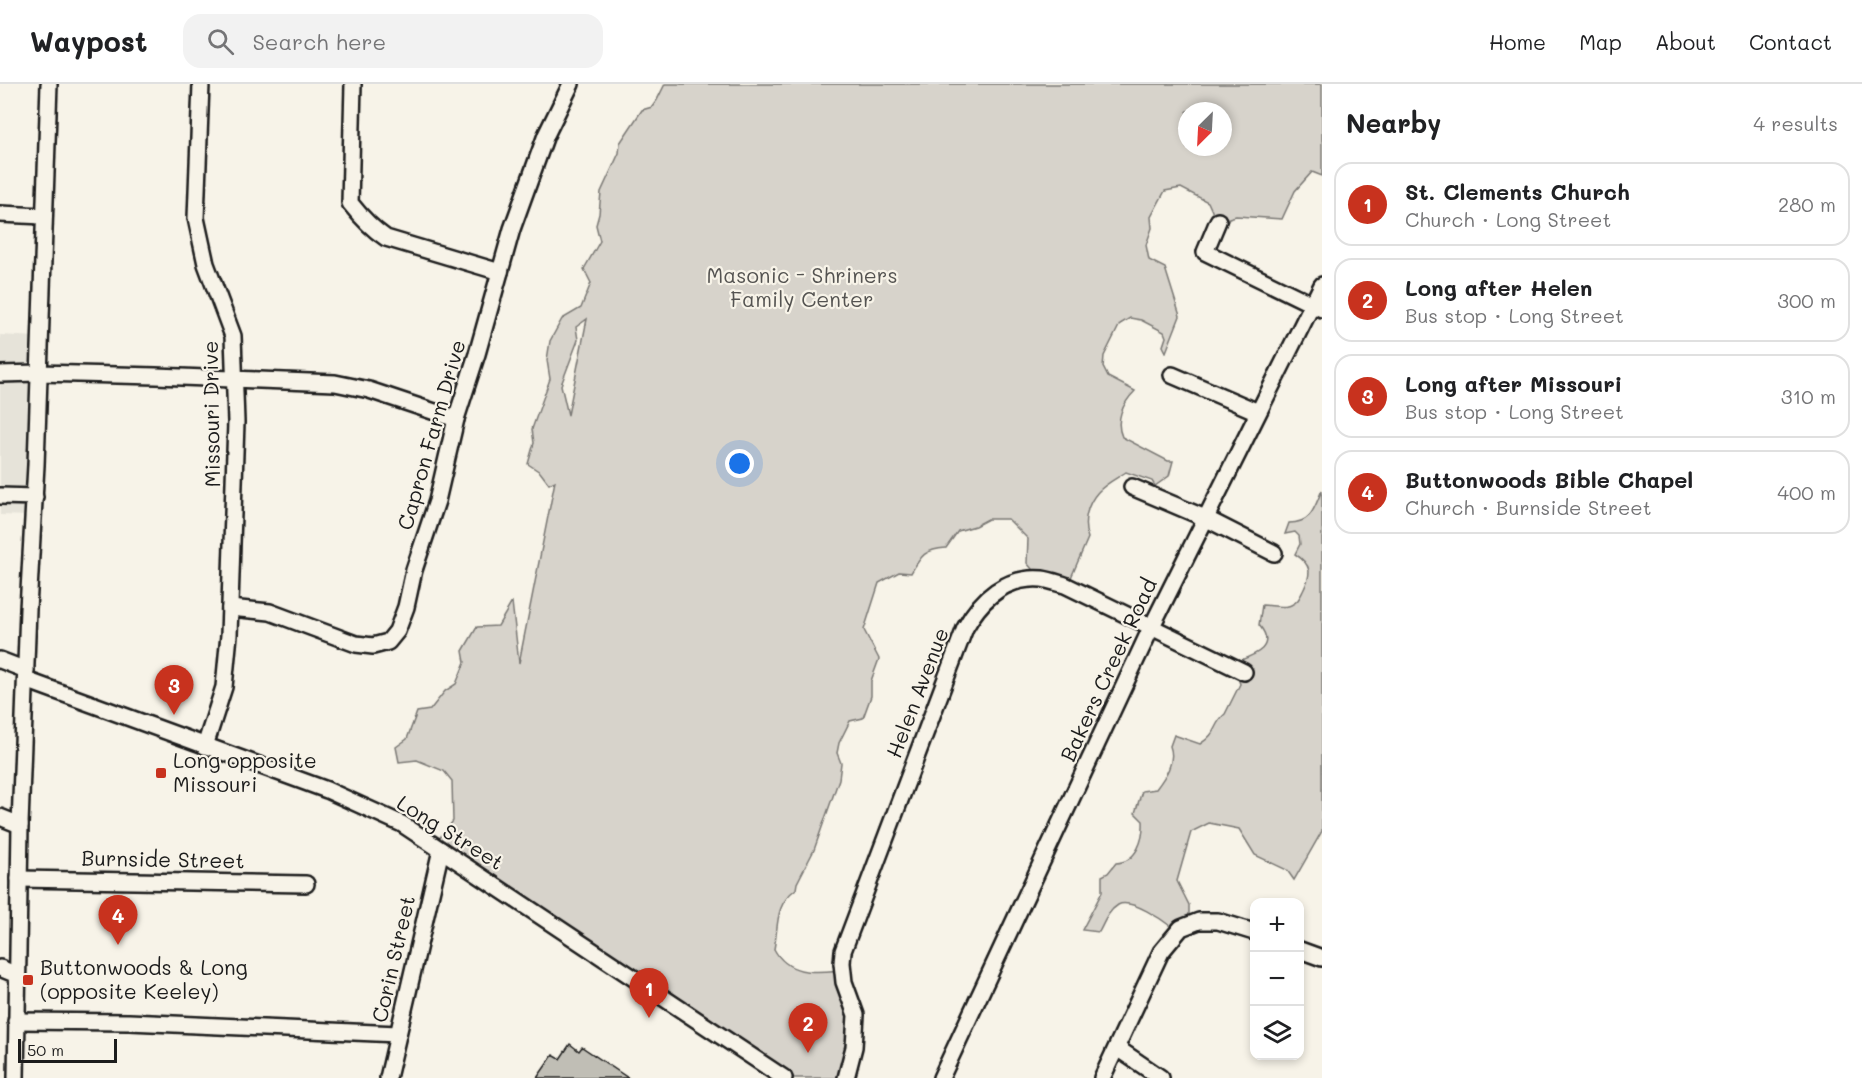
<!DOCTYPE html>
<meta charset="utf-8">
<style>
:root{--surface:#fff;--page:#f2f2f2;--text:#202124;--muted:#757577;--line:#e0e0e0;--accent:#c8321e}
body{margin:0;font-family:Mali,sans-serif;background:var(--page);color:var(--text)}
.controls{position:absolute;right:18px;bottom:18px;display:grid;overflow:hidden;border-radius:12px;box-shadow:0 3px 9px #0003}
.controls button{width:54px;height:54px;display:grid;place-items:center;padding:0;border:0;border-bottom:2px solid var(--line);background:var(--surface);color:var(--text);font:30px sans-serif}
.compass{position:absolute;left:1178px;top:18px;width:54px;height:54px;border-radius:50%;background:var(--surface);box-shadow:0 3px 9px #0003;rotate:204deg}
.scale{position:absolute;left:18px;bottom:15px;width:99px;box-sizing:border-box;padding-left:6px;border:3px solid #1c1c1c;border-top:0;font-size:16px;line-height:21px;white-space:nowrap;color:#1c1c1c;-webkit-text-stroke:4px #f7f3e8;paint-order:stroke}
.you{position:absolute;left:740px;top:380px;width:21px;height:21px;margin:-15px;border:4px solid #fff;border-radius:50%;background:#1a73e8;box-shadow:0 0 0 9px #1a73e833}
.badge{display:grid;place-items:center;width:39px;height:39px;border-radius:50%;background:var(--accent);color:#fff;font-size:20px;font-weight:700}
.pin{position:absolute;translate:-50% -50px;filter:drop-shadow(0 2px 3px #0008)}
.pin::after{content:'';position:absolute;top:32px;width:21px;height:18px;background:inherit;clip-path:polygon(0 0,100% 0,50% 100%)}
.list{margin:0;padding:0;list-style:none}
h2{display:flex;justify-content:space-between;align-items:center;height:78px;margin:0;padding:0 24px;font-size:26px}
h2 small{font-size:20px;font-weight:400;color:var(--muted)}
.list li{display:grid;grid-template-columns:39px 1fr auto;gap:18px;align-items:center;box-sizing:border-box;height:84px;margin:0 12px 12px;padding:0 12px;border:2px solid var(--line);border-radius:18px}
.list b{display:block;font-size:22px;white-space:nowrap}
.list p{margin:0;font-size:20px;white-space:nowrap;color:var(--muted)}
.list em{font-size:20px;font-style:normal;color:var(--muted)}
.icon{flex:none;width:33px;height:33px;fill:none;stroke:currentColor;stroke-width:2;stroke-linecap:round;stroke-linejoin:round}
.map{position:relative;flex:none;width:1322px;height:994px;overflow:hidden}
header{display:flex;align-items:center;gap:36px;box-sizing:border-box;height:84px;padding:0 30px;background:var(--surface);border-bottom:2px solid var(--line)}
header strong{font-size:28px}
nav{display:flex;gap:33px;margin-inline-start:auto;font-size:21px}
.search{width:420px;height:54px;background:var(--page);display:flex;align-items:center;gap:15px;box-sizing:border-box;padding:0 21px;border-radius:18px;color:var(--muted);font-size:22px}
main{display:flex}
aside{flex:1;background:var(--surface)}
.map>svg:first-child{display:block}
</style>
<header>
<strong>Waypost</strong>
<div class="search"><svg class="icon" aria-label="search" viewBox="0 0 24 24"><circle cx="10" cy="10" r="6"/><path d="M15 15l6 6"/></svg>Search here</div>
<nav><a>Home</a><a>Map</a><a>About</a><a>Contact</a></nav>
</header>
<main>
<div class="map">
<svg width="1322" height="994" viewBox="0 0 1322 994">
<rect width="100%" height="100%" fill="#f7f3e8"/>
<filter id="ink" filterUnits="userSpaceOnUse"><feTurbulence type="fractalNoise" baseFrequency=".0167" numOctaves="2"/><feDisplacementMap in="SourceGraphic" scale="12" xChannelSelector="R" yChannelSelector="G"/><feConvolveMatrix kernelMatrix="1 2 1 2 8 2 1 2 1" color-interpolation-filters="sRGB"/></filter>
<g filter="url(#ink)">
<polygon fill="#e6e3d9" points="0,251 37,253 30,432 0,431"/>
<g fill="#d7d3cb" stroke="#7a7874" stroke-width="1.5" fill-rule="evenodd">
<path d="M665 0H1322V92L1312 88 1295 107 1282 135 1236 132 1229 134 1213 168 1212 127 1208 118 1181 104 1165 107 1151 133 1152 144 1146 161 1149 176 1165 184 1180 232 1166 268 1163 262 1166 253 1164 248 1141 236 1130 234 1120 240 1104 272 1103 283 1108 293 1135 307C1122 320 1115 337 1122 353L1168 377H1173L1169 392 1155 402 1152 397 1126 388C1117 394 1105 400 1098 408 1087 420 1082 439 1088 454L1070 496 1037 491 1027 479 1028 455 1008 435H988L975 442 958 447 946 464C925 465 921 472 911 489L899 488 879 499 864 546 879 575 871 597V612L863 634 850 637 839 659 837 669 841 679 839 695 814 766 797 799 796 805C774 821 779 841 774 865 789 893 817 888 843 886L856 912 846 994H781L434 761 453 737 452 697 444 687 417 676 399 678 396 663 407 655 417 628 430 626 445 607 456 600 465 578 463 567 477 543 498 542 512 518 519 579 555 397 549 400 540 388 528 380 534 359 532 345 550 295 547 276 550 257 562 235 581 224 591 199 584 185 600 157 596 141 599 130 601 108 619 69 620 59 642 26 652 23 657 16ZM1187 27H1223V63H1187ZM587 235 568 331 561 301 578 256 576 243Z"/>
<path d="M1322 406V747L1294 796 1287 786 1255 771 1239 745 1209 739 1191 748 1177 797 1189 821V834L1173 844C1163 836 1131 814 1118 821 1108 827 1104 839 1099 848L1082 846 1102 808V792L1108 789 1116 779C1137 778 1144 755 1143 737L1135 729 1142 707 1156 705C1165 693 1176 678 1170 662L1174 651 1200 660C1218 649 1212 641 1225 630L1240 600 1233 579C1251 572 1279 565 1259 541L1262 521C1271 521 1283 525 1291 521 1298 518 1300 513 1303 507 1312 489 1312 481 1295 470L1300 460 1299 452 1295 448 1285 450 1289 439C1312 439 1314 424 1322 406Z"/>
</g>
<polygon fill="#c0beb5" stroke="#1c1c1c" stroke-width="1.5" points="570,960 579,967 582,963 628,994 537,994 553,971 560,975"/>
<g fill="none" stroke-linecap="round" stroke-linejoin="round">
<defs>
<g id="minor">
<polyline points="201,0 196,134 206,180 233,252 236,338 229,551 224,603 205,662"/>
<path d="M353 0 350 119C361 133 371 144 386 154L500 188"/>
<polyline points="0,130 44,132"/>
<polyline points="1218,137 1205,168 1322,225"/>
<polyline points="0,290 39,289 156,292 335,299 369,306 456,335"/>
<polyline points="1172,291 1258,328"/>
<polyline points="1132,403 1205,434 1274,469"/>
<polyline points="0,412 35,413"/>
<polyline points="230,524 270,528 356,560 373,562 388,558 397,547 406,523 414,486 437,417 456,335 477,270 512,145 546,51 571,0"/>
<polyline points="0,576 26,586"/>
<polyline points="26,596 327,706 402,740 784,994"/>
<polyline points="0,733 20,741"/>
<polyline points="19,795 306,800"/>
<polyline points="1300,866 1322,874"/>
<polyline points="0,884 17,891"/>
<polyline points="16,937 129,938 398,950"/>
<polyline points="1117,964 1161,994"/>
<polyline points="16,994 20,741 28,525 36,381 49,0"/>
<polyline points="388,994 441,766"/>
<path d="M846 994 854 963 856 931 844 898 842 879 843 867 965 544C981 515 1006 492 1042 495 1049 496 1058 499 1065 501L1244 588"/>
<polyline points="941,994 1151,544 1322,201"/>
<polyline points="1102,994 1161,868 1181,844 1199,837 1218,837 1254,848"/>
</g>
</defs>
<use href="#minor" stroke="#1c1c1c" stroke-width="20"/>
<use href="#minor" stroke="#f7f3e8" stroke-width="15"/>
</g>
</g>
<g fill="#c8321e" stroke="#f7f3e8" stroke-width="2">
<rect x="155" y="683" width="12" height="12" rx="3"/>
<rect x="22" y="890" width="12" height="12" rx="3"/>
</g>
<g text-anchor="middle" stroke-width="4.5" stroke-linejoin="round" paint-order="stroke">
<g font-size="21" fill="#545351" stroke="#f7f3e8">
<text x="802" y="199">Masonic - Shriners<tspan x="802" dy="24">Family Center</tspan></text>
</g>
<g font-size="21" fill="#1c1c1c" stroke="#f7f3e8">
<text transform="translate(212 330) rotate(-91)" y="7">Missouri Drive</text>
<text transform="translate(432 351) rotate(-74)" y="7">Capron Farm Drive</text>
<text transform="translate(1109 586) rotate(-65)" y="7">Bakers Creek Road</text>
<text transform="translate(918 609) rotate(-69)" y="7">Helen Avenue</text>
<text transform="translate(450 749) rotate(32)" y="7">Long Street</text>
<text transform="translate(163 776) rotate(1)" y="7">Burnside Street</text>
<text transform="translate(394 875) rotate(-77)" y="7">Corin Street</text>
</g>
<g font-size="21" fill="#1c1c1c" stroke="#f7f3e8" text-anchor="start">
<text x="173" y="684">Long opposite<tspan x="173" dy="24">Missouri</tspan></text>
<text x="40" y="891">Buttonwoods &amp; Long<tspan x="40" dy="24">(opposite Keeley)</tspan></text>
</g>
</g>
</svg>
<div class="controls">
<button>+</button>
<button>−</button>
<button><svg class="icon" aria-label="layers" viewBox="0 0 24 24"><path d="M12 4l9 5-9 5-9-5zM3 14l9 5 9-5"/></svg></button>
</div>
<svg class="compass" viewBox="-18 -18 36 36"><path d="M0-13l5 13h-10z" fill="#e53935"/><path d="M0 13l5-13h-10z" fill="#757577"/></svg>
<div class="scale">50 m</div>
<div class="you"></div>
<div class="pin badge" style="left:649px;top:934px">1</div>
<div class="pin badge" style="left:808px;top:969px">2</div>
<div class="pin badge" style="left:174px;top:631px">3</div>
<div class="pin badge" style="left:118px;top:861px">4</div>
</div>
<aside>
<h2>Nearby<small>4 results</small></h2>
<ul class="list">
<li><span class="badge">1</span><div><b>St. Clements Church</b><p>Church · Long Street</p></div><em>280 m</em></li>
<li><span class="badge">2</span><div><b>Long after Helen</b><p>Bus stop · Long Street</p></div><em>300 m</em></li>
<li><span class="badge">3</span><div><b>Long after Missouri</b><p>Bus stop · Long Street</p></div><em>310 m</em></li>
<li><span class="badge">4</span><div><b>Buttonwoods Bible Chapel</b><p>Church · Burnside Street</p></div><em>400 m</em></li>
</ul>
</aside>
</main>
